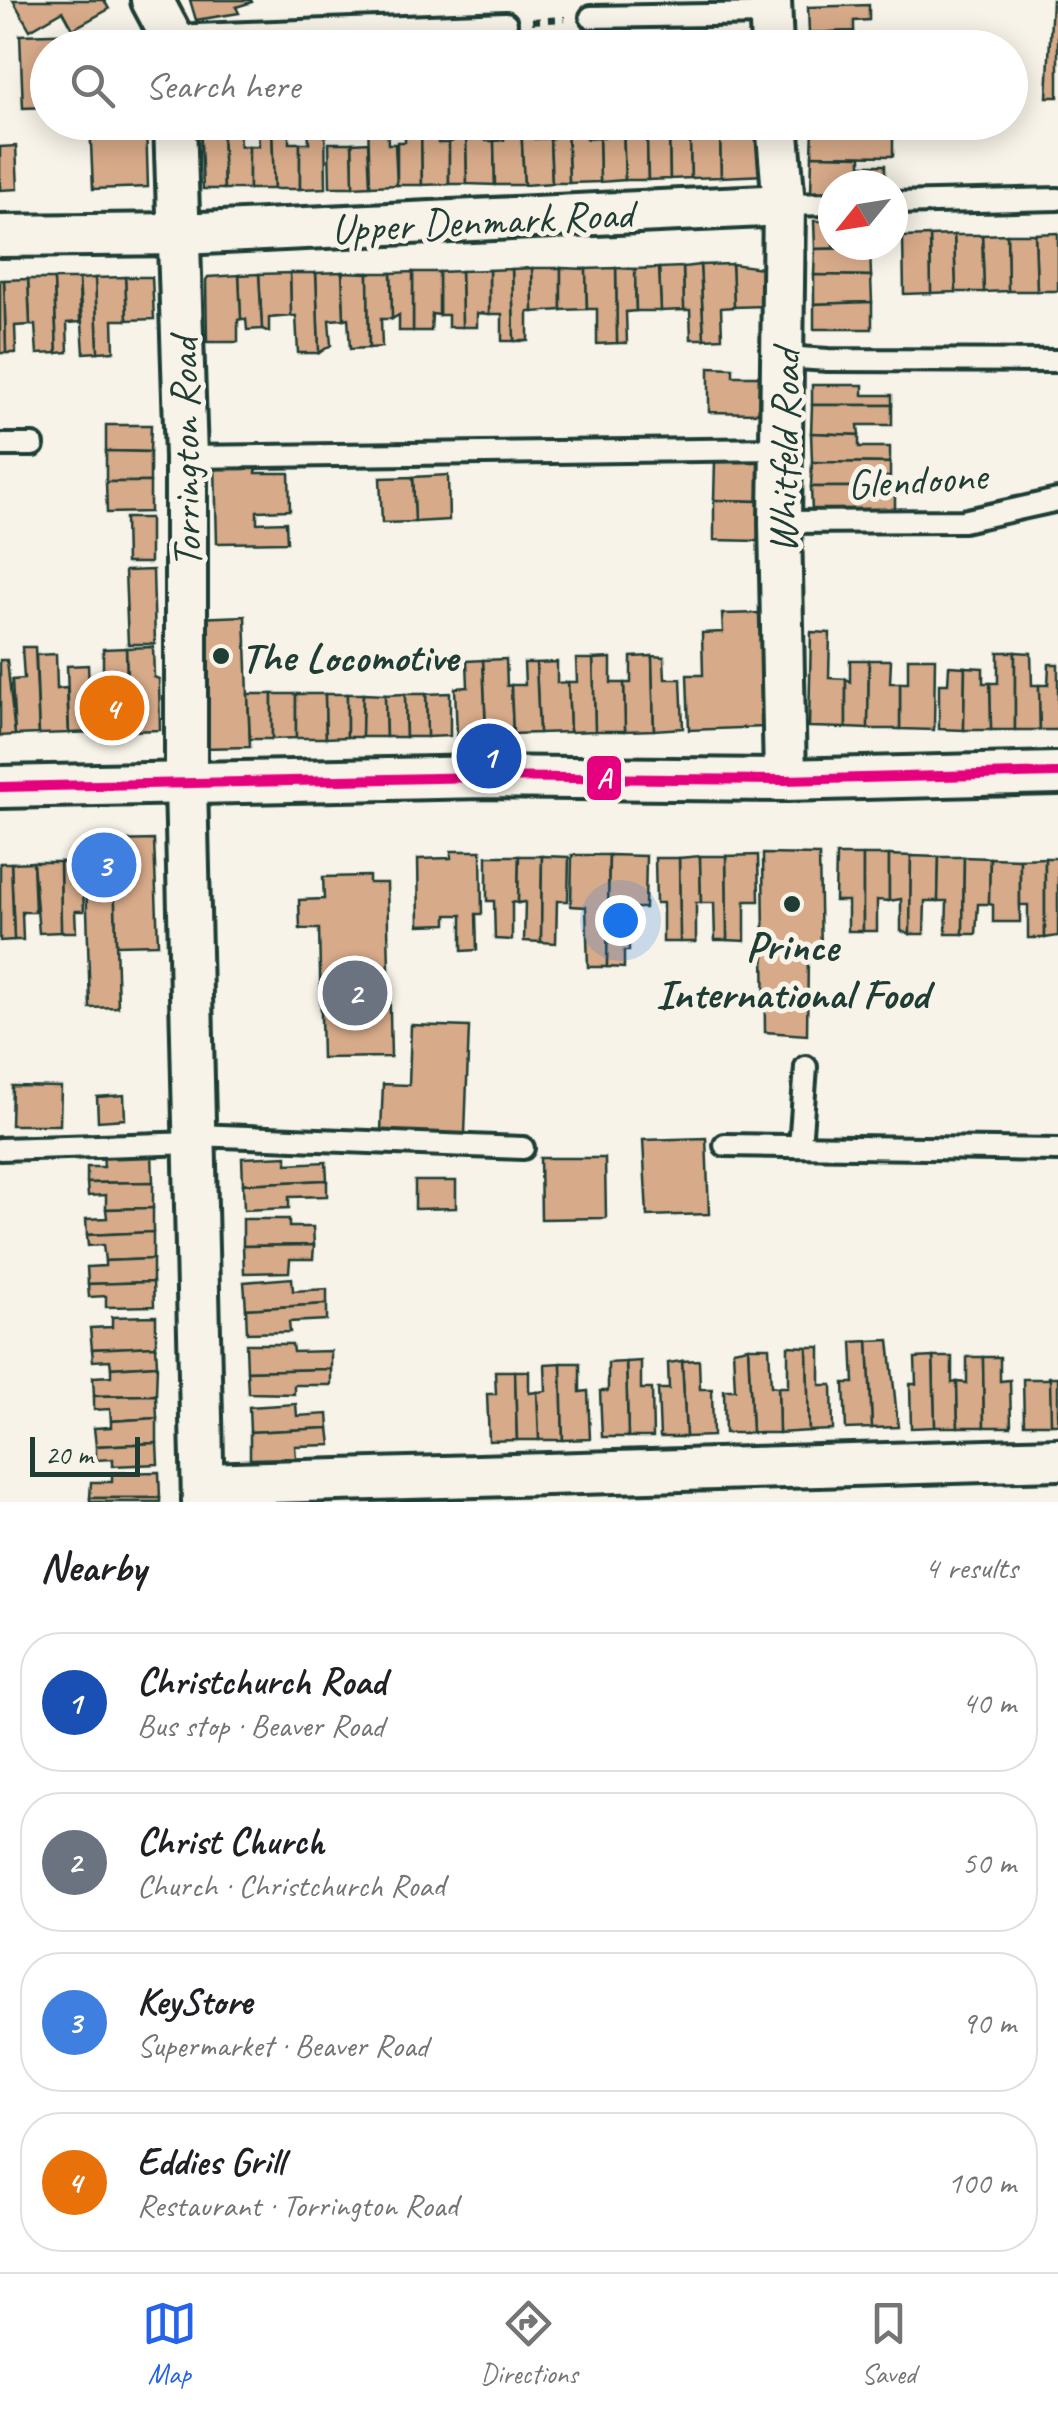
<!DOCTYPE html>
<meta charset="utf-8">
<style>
:root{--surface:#fff;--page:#f6f6f6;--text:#202124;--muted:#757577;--line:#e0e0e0;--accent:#2563eb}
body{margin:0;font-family:Caveat,sans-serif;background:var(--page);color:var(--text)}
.compass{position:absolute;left:818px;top:170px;width:90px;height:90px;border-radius:50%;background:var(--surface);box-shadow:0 5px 25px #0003;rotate:240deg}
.scale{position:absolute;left:30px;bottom:25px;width:110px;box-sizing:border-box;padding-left:10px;border:5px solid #1f3d34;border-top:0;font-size:28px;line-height:35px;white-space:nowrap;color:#1f3d34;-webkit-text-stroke:8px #f7f3e8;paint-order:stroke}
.you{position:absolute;left:620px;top:920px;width:35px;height:35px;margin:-25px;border:8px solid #fff;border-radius:50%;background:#1a73e8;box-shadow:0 0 0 15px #1a73e833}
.badge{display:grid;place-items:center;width:65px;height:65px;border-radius:50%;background:var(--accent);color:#fff;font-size:32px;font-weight:700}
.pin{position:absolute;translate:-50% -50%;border:5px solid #fff;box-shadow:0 2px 10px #0006}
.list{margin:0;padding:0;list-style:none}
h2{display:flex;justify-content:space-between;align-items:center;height:130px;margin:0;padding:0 40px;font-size:42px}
h2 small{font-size:32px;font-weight:400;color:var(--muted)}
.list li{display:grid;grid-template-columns:65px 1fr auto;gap:30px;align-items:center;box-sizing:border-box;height:140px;margin:0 20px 20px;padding:0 20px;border:2px solid var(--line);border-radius:40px}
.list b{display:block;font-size:38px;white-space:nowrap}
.list p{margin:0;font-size:32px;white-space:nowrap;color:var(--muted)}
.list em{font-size:32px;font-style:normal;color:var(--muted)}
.icon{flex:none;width:55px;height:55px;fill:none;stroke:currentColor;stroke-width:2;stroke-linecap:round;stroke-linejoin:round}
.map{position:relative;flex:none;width:1058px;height:1502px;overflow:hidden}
.search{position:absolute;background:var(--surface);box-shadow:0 5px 25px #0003;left:30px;right:30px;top:30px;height:110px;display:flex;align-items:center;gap:25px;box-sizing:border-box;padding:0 35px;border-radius:55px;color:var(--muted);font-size:38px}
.sheet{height:770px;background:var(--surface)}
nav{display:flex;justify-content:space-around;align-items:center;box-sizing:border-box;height:140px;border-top:2px solid var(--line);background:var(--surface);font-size:28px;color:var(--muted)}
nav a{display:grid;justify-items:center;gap:5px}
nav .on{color:var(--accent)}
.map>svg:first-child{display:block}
</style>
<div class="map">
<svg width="1058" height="1502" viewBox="0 0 1058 1502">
<rect width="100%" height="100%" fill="#f7f3e8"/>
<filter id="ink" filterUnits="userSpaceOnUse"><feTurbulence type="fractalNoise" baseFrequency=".01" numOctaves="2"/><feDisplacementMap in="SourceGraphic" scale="20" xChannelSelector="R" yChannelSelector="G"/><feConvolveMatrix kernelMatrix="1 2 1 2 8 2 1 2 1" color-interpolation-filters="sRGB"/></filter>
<g filter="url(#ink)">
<g fill="#d7aa89" stroke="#1f3d34" stroke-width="2.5">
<polygon points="13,0 104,0 109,9 73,29 63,11 30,30"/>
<polygon points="190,0 251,0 252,2 236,7 239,13 196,20"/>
<polygon points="1052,0 1058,0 1058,97 1047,97"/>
<polygon points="869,5 869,20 854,21 854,31 809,33 808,7"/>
<polygon points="854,31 854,39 884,38 884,48 809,48 809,33"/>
<polygon points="82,33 83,48 48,48 48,107 23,108 20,35"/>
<polygon points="142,43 143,48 88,48 88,44"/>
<polygon points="90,122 146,122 148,187 93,189"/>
<polygon points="200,122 222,122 224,189 203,189"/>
<polygon points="222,122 239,122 240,146 249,146 249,189 224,189"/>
<polygon points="258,122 272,122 274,189 249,189 249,146 259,146"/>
<polygon points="272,122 289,122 289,143 300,143 300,189 274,189"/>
<polygon points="308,122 325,122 326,188 300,189 300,143 309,143"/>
<polygon points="368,122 387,122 388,144 395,144 397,185 370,186"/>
<polygon points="405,122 421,122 422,185 397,185 397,142 405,142"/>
<polygon points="421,122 438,122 438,143 449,143 449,184 422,185"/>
<polygon points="453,122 466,122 467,184 449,184 449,143 453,141"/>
<polygon points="466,122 486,122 486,141 494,141 495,185 467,184"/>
<polygon points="504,122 521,122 524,185 495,185 494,141 504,140"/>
<polygon points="521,122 535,122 535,139 550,138 552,183 524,185"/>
<polygon points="604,122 623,122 625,180 600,182 599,138 604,138"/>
<polygon points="623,122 636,122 637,137 647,137 648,180 625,180"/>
<polygon points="651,122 669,122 670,179 648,180 647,137 651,137"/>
<polygon points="669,122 680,122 680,139 690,139 691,178 670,179"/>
<polygon points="698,122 720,122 721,177 691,178 690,139 698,135"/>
<polygon points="720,122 729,122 730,136 737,136 737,122 764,122 766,175 721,177"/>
<polygon points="813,122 948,122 948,131 813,128"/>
<polygon points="585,124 586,139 599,138 600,182 569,183 567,125"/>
<polygon points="553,125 567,125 569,183 552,183 550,138 553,138"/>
<polygon points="813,128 893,129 893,156 812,155"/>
<polygon points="368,142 370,186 353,187 352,143"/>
<polygon points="329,143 352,143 353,187 330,187"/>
<polygon points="16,146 18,189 0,190 0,147"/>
<polygon points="812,155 861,156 861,165 885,165 885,185 833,185 833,195 811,194"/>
<polygon points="814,221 833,221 833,245 870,245 870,248 815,249"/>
<polygon points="1058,233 1058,291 1037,291 1035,234"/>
<polygon points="1007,234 1035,234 1037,291 1008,291"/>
<polygon points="1007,234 1008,291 984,292 982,235"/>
<polygon points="954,235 982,235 984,292 956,292"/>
<polygon points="954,235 956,292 931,293 930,236"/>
<polygon points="930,236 931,293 904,294 903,237"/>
<polygon points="870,248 871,276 814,275 815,249"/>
<polygon points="732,264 762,268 764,306 734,307"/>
<polygon points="732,264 734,307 721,308 722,338 704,339 700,265"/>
<polygon points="700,265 704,339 691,339 690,310 684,310 683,267"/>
<polygon points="683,267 684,310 661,311 659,268"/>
<polygon points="532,268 561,268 561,310 533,312"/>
<polygon points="532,268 533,312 528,312 528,341 514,341 512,269"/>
<polygon points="561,268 586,269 587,309 561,310"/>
<polygon points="616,268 635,269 636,311 626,312 627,343 617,343"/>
<polygon points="616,268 617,343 597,344 597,309 587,309 586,269"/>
<polygon points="659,268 661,311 636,311 635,269"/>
<polygon points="512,269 514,341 502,341 502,314 489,314 489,270"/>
<polygon points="489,270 489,314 477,313 477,327 462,327 461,271"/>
<polygon points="461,271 462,327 448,327 448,315 439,315 439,272"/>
<polygon points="342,272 368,273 369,348 350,349 348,318 344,319"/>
<polygon points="342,272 344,319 329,320 331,345 319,353 316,273"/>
<polygon points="413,272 439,272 439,315 432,314 431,331 413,331"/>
<polygon points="413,272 413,331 399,331 399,315 392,319 391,273"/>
<polygon points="290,273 316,273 319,353 298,353 296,316 291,316"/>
<polygon points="290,273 291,316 269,318 269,332 262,329 259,274"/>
<polygon points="368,273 391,273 392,319 381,319 382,347 369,348"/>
<polygon points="259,274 262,329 247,330 246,319 241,319 239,275"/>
<polygon points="239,275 241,319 238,320 238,342 207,342 206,280 208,277"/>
<polygon points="814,275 871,276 872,302 814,304"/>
<polygon points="125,277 152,277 154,319 127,320"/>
<polygon points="125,277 127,320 113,320 114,351 98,352 95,278"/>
<polygon points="95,278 98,352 84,353 79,279"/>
<polygon points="28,279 54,279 57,353 37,354 35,325 30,325"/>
<polygon points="28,279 30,325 15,326 16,353 6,353 4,280"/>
<polygon points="54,279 79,279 80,322 67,323 68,352 57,353"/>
<polygon points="0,280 4,280 6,353 0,353"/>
<polygon points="872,302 872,329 814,329 814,304"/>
<polygon points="709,367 733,368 733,376 759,376 758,413 709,412"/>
<polygon points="812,385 863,385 863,395 892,395 892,405 812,405"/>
<polygon points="812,405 892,405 892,425 858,425 859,435 811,433"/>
<polygon points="106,425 151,425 150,452 106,451"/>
<polygon points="811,433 859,435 859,447 890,447 890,463 812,462"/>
<polygon points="106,451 150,452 150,482 106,482"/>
<polygon points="715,460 759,461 758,501 714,500"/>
<polygon points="812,462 890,463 890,477 857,476 857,487 811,487"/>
<polygon points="256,464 256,473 289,473 290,510 257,511 257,523 286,522 287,542 217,543 215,465"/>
<polygon points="448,475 449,520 415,522 413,477"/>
<polygon points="413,477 415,522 382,523 380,478"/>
<polygon points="106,482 150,482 150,512 107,513"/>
<polygon points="811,487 857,487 857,495 895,495 895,512 812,512"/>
<polygon points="714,500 758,501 758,541 714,540"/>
<polygon points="125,518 150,518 150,563 126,563"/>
<polygon points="153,570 155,644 128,644 125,571"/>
<polygon points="761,613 765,727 689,730 687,675 703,675 702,633 723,632 722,614"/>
<polygon points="245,616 250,747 200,748 195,618"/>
<polygon points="811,632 830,633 829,678 846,679 846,728 809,727"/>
<polygon points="22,647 35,647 39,734 15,735 12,680 24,679"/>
<polygon points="153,647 154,677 159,679 160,730 128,731 126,648"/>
<polygon points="126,648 128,731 97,732 95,677 103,677 103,649"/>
<polygon points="998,652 1015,652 1015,730 991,730 990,683 998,683"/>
<polygon points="1015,652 1031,653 1032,685 1039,685 1040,730 1015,730"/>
<polygon points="56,654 57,689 67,688 69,733 39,734 36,655"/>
<polygon points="652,656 654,730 625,731 624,683 631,683 631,657"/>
<polygon points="652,656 664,657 665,679 681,679 683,728 654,730"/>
<polygon points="611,658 611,683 624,683 625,731 595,731 593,659"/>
<polygon points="908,658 935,658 934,730 900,729 900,683 908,683"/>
<polygon points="506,659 507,686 511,685 513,734 486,735 483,660"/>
<polygon points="576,659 593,659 595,731 570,732 568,682 577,682"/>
<polygon points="0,660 7,660 15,735 0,736"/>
<polygon points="483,660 486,735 457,736 455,688 468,687 467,661"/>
<polygon points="850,660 869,660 868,729 846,728 846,679 850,682"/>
<polygon points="869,660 891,660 890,683 900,683 900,729 868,729"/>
<polygon points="557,662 557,683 568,682 570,732 539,733 536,663"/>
<polygon points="524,663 536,663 539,733 513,734 511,685 525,685"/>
<polygon points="1049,664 1058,664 1058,730 1040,730 1039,685 1048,685"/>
<polygon points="88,665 89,686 96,686 97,732 69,733 67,666"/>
<polygon points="949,666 965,667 964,730 939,729 939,684 948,684"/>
<polygon points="965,667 983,668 983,683 990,683 991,730 964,730"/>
<polygon points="450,693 450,736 427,737 426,694"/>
<polygon points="248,694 272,694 272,739 250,739"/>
<polygon points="272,694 296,694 296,738 272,739"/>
<polygon points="296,694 325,694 326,738 296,738"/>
<polygon points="325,694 347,694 347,737 326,738"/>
<polygon points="347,694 363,694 362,737 347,737"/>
<polygon points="363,694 385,695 386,737 362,737"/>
<polygon points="405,694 406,737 386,737 385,695"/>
<polygon points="405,694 426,694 427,737 406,737"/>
<polygon points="154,840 158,944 116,945 113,841"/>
<polygon points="113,841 118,1007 90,1008 85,843"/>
<polygon points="451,851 481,851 482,914 476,914 477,950 462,951 462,915 447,915 447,924 419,925 418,859 451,858"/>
<polygon points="763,854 819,855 821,952 808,954 807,1035 765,1032"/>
<polygon points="572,855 609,855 607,967 588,967 586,907 571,906"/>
<polygon points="609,855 646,856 645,908 629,908 629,951 624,951 624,968 607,967"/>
<polygon points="758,855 759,901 745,901 745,941 727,940 726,856"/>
<polygon points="836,855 863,855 863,931 848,931 848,901 835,901"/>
<polygon points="863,855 889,855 889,901 877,900 877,931 863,931"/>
<polygon points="889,855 911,856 910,934 901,931 901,899 889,901"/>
<polygon points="487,856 519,856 518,903 512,902 512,940 495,939 494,901 487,901"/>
<polygon points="519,856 542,856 541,942 524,941 525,902 518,903"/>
<polygon points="542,856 569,857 568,901 557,901 556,943 541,942"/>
<polygon points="700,856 701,903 696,903 696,942 680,942 679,858"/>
<polygon points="700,856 726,856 727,940 715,940 714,903 701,903"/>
<polygon points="911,856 939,857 938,901 925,901 924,934 910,934"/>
<polygon points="939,857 964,857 963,934 946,934 947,901 938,901"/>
<polygon points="964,857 990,858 989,904 978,904 976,934 963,934"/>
<polygon points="655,858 679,858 680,942 663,942 663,903 656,903"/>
<polygon points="990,858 1020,859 1020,922 993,922 993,905 989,904"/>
<polygon points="1045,858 1045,938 1028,938 1028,905 1020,905 1020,859"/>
<polygon points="1045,858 1058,858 1058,936 1045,938"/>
<polygon points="82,861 84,911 75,911 76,932 61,932 60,862"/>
<polygon points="33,862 35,912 22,912 23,940 14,940 11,863"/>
<polygon points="33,862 60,862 61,932 39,933"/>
<polygon points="0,863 11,863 14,940 0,941"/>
<polygon points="369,876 369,883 387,883 391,1057 322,1058 319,929 300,929 299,900 324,899 323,877"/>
<polygon points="411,1025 469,1027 465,1134 381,1131 383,1084 409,1085"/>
<polygon points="12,1086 61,1087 60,1125 11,1125"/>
<polygon points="124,1095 125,1119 98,1121 97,1097"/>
<polygon points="706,1138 709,1214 647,1216 643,1140"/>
<polygon points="152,1152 153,1182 87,1183 87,1167 104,1167 103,1153"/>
<polygon points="287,1156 287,1164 326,1162 327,1180 243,1184 242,1158"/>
<polygon points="540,1158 605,1158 606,1218 541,1219"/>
<polygon points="327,1180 327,1196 289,1197 289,1208 244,1210 243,1184"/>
<polygon points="415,1181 456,1181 456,1208 415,1209"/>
<polygon points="153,1182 153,1208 106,1209 106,1195 88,1196 87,1183"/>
<polygon points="153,1208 153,1232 87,1235 86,1219 107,1218 106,1209"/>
<polygon points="243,1219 289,1219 289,1227 313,1227 314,1245 243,1246"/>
<polygon points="153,1232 153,1259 105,1261 103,1245 88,1246 87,1235"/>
<polygon points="314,1245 313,1259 290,1259 289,1272 244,1273 243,1246"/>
<polygon points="153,1259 153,1282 88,1284 87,1267 105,1266 105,1261"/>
<polygon points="292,1278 293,1291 327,1289 327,1304 246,1309 244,1282"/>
<polygon points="153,1282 154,1306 106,1307 106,1296 89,1297 88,1284"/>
<polygon points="327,1304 327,1320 289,1322 290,1332 247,1333 246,1309"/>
<polygon points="156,1316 156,1346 92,1349 90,1328 112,1327 112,1317"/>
<polygon points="889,1340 898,1427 872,1428 868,1341"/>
<polygon points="868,1341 872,1428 846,1429 844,1383 854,1383 852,1342"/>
<polygon points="246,1344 292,1344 293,1352 331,1351 331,1369 247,1371"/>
<polygon points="156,1346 157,1365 111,1368 110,1360 93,1361 92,1349"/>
<polygon points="788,1346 807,1347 809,1431 779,1433 778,1387 788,1387"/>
<polygon points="748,1347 769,1347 771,1386 778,1387 779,1433 752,1433"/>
<polygon points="748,1347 752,1433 725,1433 724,1390 735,1390 733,1350"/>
<polygon points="807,1347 820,1347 820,1385 832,1385 833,1430 809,1431"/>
<polygon points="933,1357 952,1357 952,1383 957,1382 958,1427 935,1427"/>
<polygon points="933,1357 935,1427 911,1428 910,1384 916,1384 915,1358"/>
<polygon points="967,1357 983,1357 984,1427 958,1427 957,1382 967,1383"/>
<polygon points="983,1357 1000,1357 1000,1381 1010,1380 1011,1427 984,1427"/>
<polygon points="699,1360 700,1389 712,1389 713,1436 686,1437 682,1361"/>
<polygon points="641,1361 641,1389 652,1389 653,1437 628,1437 626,1362"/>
<polygon points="682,1361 686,1437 660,1437 658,1389 669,1389 668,1363"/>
<polygon points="626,1362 628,1437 602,1437 600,1391 608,1391 608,1363"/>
<polygon points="561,1363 563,1440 539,1440 537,1392 546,1391 545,1364"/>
<polygon points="561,1363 580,1363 580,1392 588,1391 590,1439 563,1440"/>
<polygon points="157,1365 156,1395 94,1396 93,1377 111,1376 111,1368"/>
<polygon points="331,1369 331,1385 294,1385 294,1394 248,1393 247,1371"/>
<polygon points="495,1371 515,1371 517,1440 489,1441 487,1394 496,1394"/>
<polygon points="515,1371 529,1371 529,1393 537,1392 539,1440 517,1440"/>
<polygon points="1049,1377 1058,1377 1058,1424 1051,1424"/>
<polygon points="1023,1379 1050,1379 1051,1424 1024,1424"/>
<polygon points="156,1395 157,1418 111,1421 110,1409 94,1410 94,1396"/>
<polygon points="296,1404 297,1416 328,1414 329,1428 250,1432 249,1407"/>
<polygon points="157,1418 157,1443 96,1446 94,1428 111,1427 111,1421"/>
<polygon points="329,1428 331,1445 295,1446 296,1458 250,1459 250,1432"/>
<polygon points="157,1443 158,1464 113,1466 113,1459 96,1460 96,1446"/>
<polygon points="159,1472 160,1498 90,1498 91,1482 112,1482 112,1473"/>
<rect x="90" y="1498" width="70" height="4"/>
</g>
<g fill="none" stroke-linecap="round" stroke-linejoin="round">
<defs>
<g id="service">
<polyline points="591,17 769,14"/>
<polyline points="171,36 506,23"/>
<polyline points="893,203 1058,199"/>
<polyline points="784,205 833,204"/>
<polyline points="784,357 828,360 1058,361"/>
<polyline points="0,445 33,445"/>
<polyline points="186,457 783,449"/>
<polyline points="780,522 963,521 1058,500"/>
<polyline points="195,1135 523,1148"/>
<polyline points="725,1145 1058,1150"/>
<polyline points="800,1146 806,1067"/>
<polyline points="0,1149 196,1143"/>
</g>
<g id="minor">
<polyline points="152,0 171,36 172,48"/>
<polyline points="770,0 772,48"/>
<polyline points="175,122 186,457 186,784 203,1502"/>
<polyline points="777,122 784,205 780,522 785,780"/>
<polyline points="0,236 181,234 784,205"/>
<polyline points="0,787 484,777 785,780 1058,773"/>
<polyline points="203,1484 1058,1459"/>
</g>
</defs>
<use href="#service" stroke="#1f3d34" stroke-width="28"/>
<use href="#minor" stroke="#1f3d34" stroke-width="48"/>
<polyline stroke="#1f3d34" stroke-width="6" stroke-dasharray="8 8" stroke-linecap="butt" points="532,21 565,19"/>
<use href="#service" stroke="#f7f3e8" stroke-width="20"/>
<use href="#minor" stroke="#f7f3e8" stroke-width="40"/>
<defs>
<polyline id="bus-1" points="0,787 484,777 785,780 1058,773"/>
</defs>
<use href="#bus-1" stroke="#f7f3e8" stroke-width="18"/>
<use href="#bus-1" stroke="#e5007d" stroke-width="10"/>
</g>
</g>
<g fill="#1f3d34" stroke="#f7f3e8" stroke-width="4">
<circle cx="221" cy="656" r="10"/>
<circle cx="792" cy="904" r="10"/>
</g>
<g text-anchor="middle" stroke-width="10" stroke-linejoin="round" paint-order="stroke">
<g font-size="42" fill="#1f3d34" stroke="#f7f3e8">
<text transform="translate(482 220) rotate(-3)" y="15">Upper Denmark Road</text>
<text transform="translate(783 451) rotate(-89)" y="15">Whitfeld Road</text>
<text transform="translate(184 453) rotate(-91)" y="15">Torrington Road</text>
<text transform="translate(917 479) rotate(-4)" y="15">Glendoone</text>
</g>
<g font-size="42" font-weight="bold" fill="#1f3d34" stroke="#f7f3e8" text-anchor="start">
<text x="241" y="671">The Locomotive</text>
<text x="792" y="960" text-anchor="middle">Prince<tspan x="792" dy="48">International Food</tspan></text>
</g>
</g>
<rect stroke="#f7f3e8" stroke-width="4" x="585" y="754" width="38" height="48" rx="10" fill="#e5007d"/>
<g font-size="28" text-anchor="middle" font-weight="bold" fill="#fff">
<text x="604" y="788">A</text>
</g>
</svg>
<svg class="compass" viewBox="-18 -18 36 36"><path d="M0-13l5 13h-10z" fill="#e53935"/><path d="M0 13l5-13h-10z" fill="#757577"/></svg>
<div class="scale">20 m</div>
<div class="you"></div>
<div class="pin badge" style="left:489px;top:756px;background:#1a4fb4">1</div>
<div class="pin badge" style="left:355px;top:993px;background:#6b7280">2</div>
<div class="pin badge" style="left:104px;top:865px;background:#3f7fe0">3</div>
<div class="pin badge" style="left:112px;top:708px;background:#e8710a">4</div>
<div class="search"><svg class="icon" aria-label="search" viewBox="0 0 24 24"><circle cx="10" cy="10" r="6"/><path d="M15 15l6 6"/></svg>Search here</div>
</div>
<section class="sheet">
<h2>Nearby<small>4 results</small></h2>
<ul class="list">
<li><span class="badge" style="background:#1a4fb4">1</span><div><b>Christchurch Road</b><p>Bus stop · Beaver Road</p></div><em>40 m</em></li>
<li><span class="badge" style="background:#6b7280">2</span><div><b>Christ Church</b><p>Church · Christchurch Road</p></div><em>50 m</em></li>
<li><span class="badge" style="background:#3f7fe0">3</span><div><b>KeyStore</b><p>Supermarket · Beaver Road</p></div><em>90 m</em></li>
<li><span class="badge" style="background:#e8710a">4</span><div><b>Eddies Grill</b><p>Restaurant · Torrington Road</p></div><em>100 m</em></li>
</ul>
</section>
<nav>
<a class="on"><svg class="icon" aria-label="map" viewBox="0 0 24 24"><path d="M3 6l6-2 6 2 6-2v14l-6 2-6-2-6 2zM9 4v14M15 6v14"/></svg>Map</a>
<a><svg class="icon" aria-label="directions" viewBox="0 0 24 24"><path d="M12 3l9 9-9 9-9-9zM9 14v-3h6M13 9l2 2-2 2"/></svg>Directions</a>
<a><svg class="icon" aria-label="saved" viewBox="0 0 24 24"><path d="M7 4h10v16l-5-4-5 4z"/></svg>Saved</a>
</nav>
